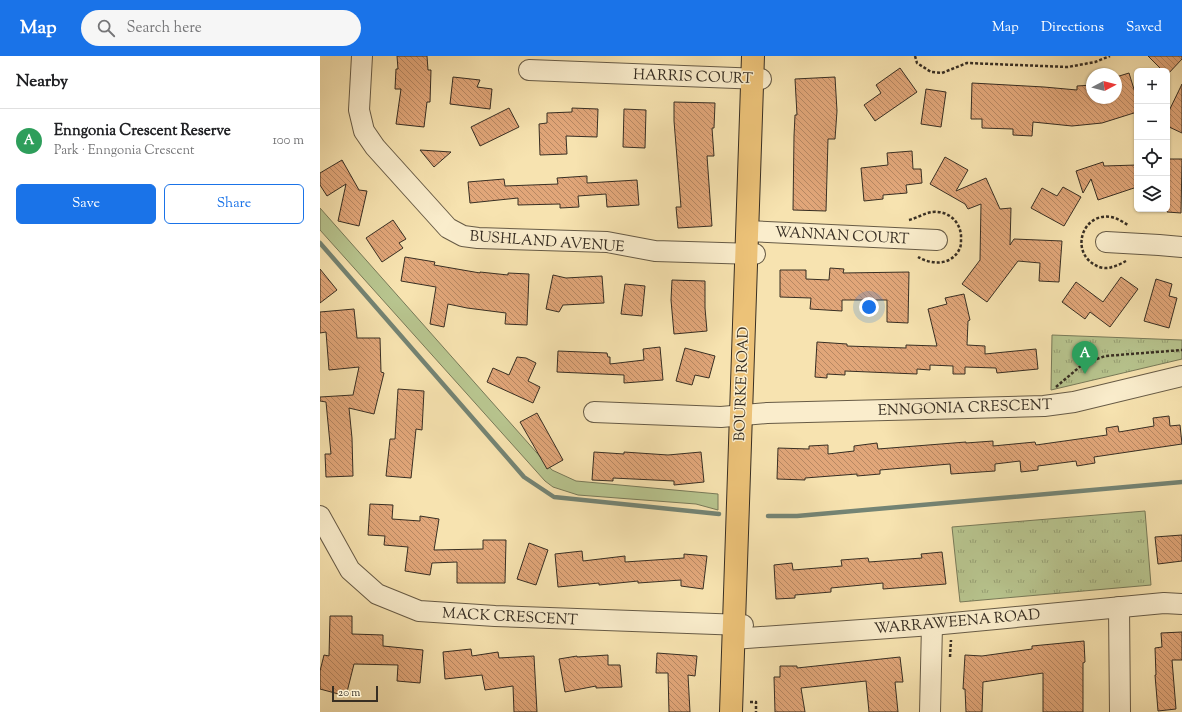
<!DOCTYPE html>
<meta charset="utf-8">
<style>
:root{--surface:#fff;--page:#f6f6f6;--text:#202124;--muted:#757577;--line:#e0e0e0;--accent:#1a73e8}
body{margin:0;font-family:"Sorts Mill Goudy",serif;background:var(--page);color:var(--text)}
.controls{position:absolute;right:12px;top:12px;display:grid;overflow:hidden;border-radius:6px;box-shadow:0 1px 3px #0004}
.controls button{width:36px;height:36px;display:grid;place-items:center;padding:0;border:0;border-bottom:1px solid var(--line);background:var(--surface);color:var(--text);font:20px sans-serif}
.compass{position:absolute;left:766px;top:12px;width:36px;height:36px;border-radius:50%;background:var(--surface);box-shadow:0 1px 3px #0004;rotate:83deg}
.scale{position:absolute;left:12px;bottom:10px;width:46px;box-sizing:border-box;padding-left:4px;border:2px solid #372e23;border-top:0;font-size:11px;line-height:14px;white-space:nowrap;color:#372e23;-webkit-text-stroke:3px #faedcc;paint-order:stroke}
.you{position:absolute;left:549px;top:251px;width:14px;height:14px;margin:-10px;border:3px solid #fff;border-radius:50%;background:#1a73e8;box-shadow:0 0 0 6px #1a73e833}
.badge{display:grid;place-items:center;width:26px;height:26px;border-radius:50%;background:var(--accent);color:#fff;font-size:13px;font-weight:700}
.pin{position:absolute;translate:-50% -33px;filter:drop-shadow(0 1px 2px #0008)}
.pin::after{content:'';position:absolute;top:21px;width:14px;height:12px;background:inherit;clip-path:polygon(0 0,100% 0,50% 100%)}
.list{margin:0;padding:0;list-style:none}
h2{display:flex;justify-content:space-between;align-items:center;height:52px;margin:0;padding:0 16px;font-size:17px}
h2 small{font-size:13px;font-weight:400;color:var(--muted)}
.list li{display:grid;grid-template-columns:26px 1fr auto;gap:12px;align-items:center;box-sizing:border-box;height:64px;padding:0 16px;border-top:1px solid var(--line)}
.list b{display:block;font-size:15px;white-space:nowrap}
.list p{margin:0;font-size:13px;white-space:nowrap;color:var(--muted)}
.list em{font-size:13px;font-style:normal;color:var(--muted)}
.actions{display:flex;gap:8px;padding:12px 16px}
.actions a{flex:1;padding:9px 0;border:1px solid var(--accent);border-radius:6px;text-align:center;font-size:14px;color:var(--accent)}
.actions .main{background:var(--accent);color:#fff}
.icon{flex:none;width:22px;height:22px;fill:none;stroke:currentColor;stroke-width:2;stroke-linecap:round;stroke-linejoin:round}
.map{position:relative;flex:none;width:862px;height:656px;overflow:hidden}
header{display:flex;align-items:center;gap:24px;box-sizing:border-box;height:56px;padding:0 20px;background:var(--accent);color:#fff}
header strong{font-size:19px}
nav{display:flex;gap:22px;margin-inline-start:auto;font-size:14px}
.search{width:280px;height:36px;background:var(--page);display:flex;align-items:center;gap:10px;box-sizing:border-box;padding:0 14px;border-radius:22px;color:var(--muted);font-size:15px}
main{display:flex}
aside{flex:1;background:var(--surface)}
.map>svg:first-child{display:block}
</style>
<header>
<strong>Map</strong>
<div class="search"><svg class="icon" aria-label="search" viewBox="0 0 24 24"><circle cx="10" cy="10" r="6"/><path d="M15 15l6 6"/></svg>Search here</div>
<nav><a>Map</a><a>Directions</a><a>Saved</a></nav>
</header>
<main>
<aside>
<h2>Nearby<small></small></h2>
<ul class="list">
<li><span class="badge" style="background:#2e9e5b">A</span><div><b>Enngonia Crescent Reserve</b><p>Park · Enngonia Crescent</p></div><em>100 m</em></li>
</ul>
<div class="actions"><a class="main">Save</a><a>Share</a></div>
</aside>
<div class="map">
<svg width="862" height="656" viewBox="0 0 862 656">
<defs>
<pattern id="park-tufts" width="24" height="20" patternUnits="userSpaceOnUse"><rect width="24" height="20" fill="#b8c58f"/><path d="M3 7l-1-3M5 7V3M7 7l1-3M15 17l-1-3M17 17v-4M19 17l1-3" fill="none" stroke="#96a074"/></pattern>
<pattern id="building-back-hatch" width="6" height="6" patternUnits="userSpaceOnUse"><rect width="6" height="6" fill="#e1a679"/><path d="M-1 5l2 2M0 0l6 6M5-1l2 2" fill="none" stroke="#b78863"/></pattern>
</defs>
<rect width="100%" height="100%" fill="#f7e3b0"/>
<filter id="stains"><feTurbulence type="fractalNoise" baseFrequency=".005" numOctaves="4"/><feColorMatrix values="0 0 0 0 .2 0 0 0 0 .09 0 0 0 0 .02 0 0 0 .5 -.17"/></filter>
<radialGradient id="worn" r=".72"><stop offset=".6" stop-color="#630" stop-opacity="0"/><stop offset="1" stop-color="#630" stop-opacity=".3"/></radialGradient>
<polygon fill="#b8c58f" stroke="#787a59" points="0,152 232,414 256,425 398,438 398,454 376,448 258,439 233,431 225,425 0,174"/>
<g fill="url(#park-tufts)" stroke="#787a59">
<polygon points="732,279 862,284 862,303 731,334"/>
<polygon points="825,455 831,529 640,546 632,471"/>
</g>
<g fill="none" stroke-linecap="round" stroke-linejoin="round">
<g stroke="#748474" stroke-width="4.5">
<polyline points="0,187 204,421 234,441 399,458"/>
<polyline points="448,460 477,460 862,426"/>
</g>
</g>
<g fill="url(#building-back-hatch)" stroke="#372e23">
<polygon points="77,0 107,0 108,14 111,14 110,46 107,46 104,71 76,68 81,33 75,33 76,13 78,13"/>
<polygon points="828,0 862,0 862,3 847,19 847,15 843,15"/>
<polygon points="580,12 597,36 555,65 544,49 561,37 556,29"/>
<polygon points="809,17 817,43 817,56 782,67 752,70 713,66 712,80 693,79 693,73 662,72 662,63 651,63 652,27 724,31 757,34 757,30 772,29 772,42 796,42 796,21"/>
<polygon points="133,21 160,24 157,31 172,33 170,53 130,48"/>
<polygon points="515,21 517,55 515,83 508,83 506,155 473,154 474,80 475,59 477,59 475,23"/>
<polygon points="862,28 862,77 847,70 847,59"/>
<polygon points="606,33 626,36 621,71 601,68"/>
<polygon points="354,46 395,47 394,72 392,72 394,100 387,100 392,170 358,172 356,151 361,151 354,65"/>
<polygon points="189,52 199,71 160,90 151,71"/>
<polygon points="252,52 278,53 277,81 246,80 247,98 220,99 219,68 227,67 227,57 252,56"/>
<polygon points="304,53 326,54 325,92 303,91"/>
<polygon points="100,94 131,96 114,111"/>
<polygon points="592,95 593,113 601,113 602,127 586,129 587,137 563,139 563,143 544,145 541,112 568,109 567,97"/>
<polygon points="625,101 648,114 636,135 666,122 680,153 691,152 690,189 694,183 742,185 739,226 719,225 720,207 698,205 667,246 642,228 660,204 661,148 648,153 645,148 610,128"/>
<polygon points="847,103 862,103 861,157 847,156"/>
<polygon points="22,104 39,134 47,135 39,170 18,165 26,128 7,140 0,129 0,117"/>
<polygon points="783,106 784,110 817,109 817,131 778,144 771,123 763,137 756,115"/>
<polygon points="267,120 267,127 317,124 319,149 287,151 286,138 258,140 259,151 240,152 240,148 198,149 198,142 150,147 148,126 184,123 185,130 238,128 237,122"/>
<polygon points="743,131 761,141 744,170 711,152 722,132 737,140"/>
<polygon points="73,164 86,183 79,187 83,192 62,206 46,182"/>
<polygon points="85,201 115,206 114,209 160,217 160,216 188,219 188,217 209,218 207,269 185,268 186,257 147,252 128,248 124,271 110,268 116,231 81,225"/>
<polygon points="510,212 524,213 523,217 589,216 588,267 567,266 567,244 522,244 522,255 490,253 491,242 460,241 460,214 486,214 486,223 509,224"/>
<polygon points="0,213 17,234 0,247"/>
<polygon points="233,219 246,222 282,220 284,247 243,249 239,256 226,253"/>
<polygon points="801,221 818,233 790,271 770,256 765,263 742,246 756,226 783,246"/>
<polygon points="836,223 852,228 849,240 857,242 849,272 824,265"/>
<polygon points="352,224 385,225 385,252 387,275 354,278 351,244"/>
<polygon points="305,228 325,230 322,260 301,258"/>
<polygon points="644,238 650,264 648,265 647,289 665,290 665,298 716,293 718,313 677,317 676,312 645,311 645,318 633,318 633,310 610,309 610,314 597,313 597,318 525,315 525,319 507,318 507,322 495,321 497,286 527,288 527,290 586,292 586,289 617,290 608,253 627,248 625,242"/>
<polygon points="34,253 37,282 60,282 61,316 64,317 54,358 29,352 32,382 33,420 6,421 5,398 11,398 6,346 0,345 0,341 33,339 39,311 9,314 6,276 0,277 0,256"/>
<polygon points="340,291 343,324 304,327 304,319 237,316 238,295 287,297 288,301 290,301 290,308 324,304 323,293"/>
<polygon points="365,292 395,300 389,322 375,319 372,329 356,325"/>
<polygon points="197,301 206,302 216,307 208,325 220,331 213,347 167,326 173,312 189,319"/>
<polygon points="78,333 104,335 102,374 96,373 91,422 66,420 70,383 75,383"/>
<polygon points="217,357 243,404 227,413 200,366"/>
<polygon points="849,360 850,370 860,369 862,388 774,401 775,407 757,410 756,405 718,410 718,414 701,416 700,405 675,408 675,415 631,418 630,408 560,414 560,418 537,420 537,418 485,422 485,424 457,423 458,392 489,393 489,390 508,389 508,398 534,395 534,390 557,387 558,393 646,386 646,387 673,385 673,390 715,386 716,389 787,379 786,372 798,370 799,376 834,370 833,362"/>
<polygon points="274,396 304,398 304,396 348,399 381,396 384,426 354,429 354,425 293,422 293,425 272,424"/>
<polygon points="50,448 73,449 72,463 100,465 100,460 119,463 114,494 163,493 163,484 186,484 185,527 137,527 137,506 112,507 110,519 85,515 88,491 64,489 65,480 48,479"/>
<polygon points="862,479 862,505 838,508 835,481"/>
<polygon points="209,487 228,494 216,529 197,523"/>
<polygon points="262,495 263,505 305,500 305,506 364,502 364,498 387,500 383,533 361,530 361,524 318,527 318,525 279,529 279,527 238,531 235,498"/>
<polygon points="622,496 626,528 563,533 563,527 511,532 511,536 475,539 475,542 456,543 454,509 472,507 473,514 522,510 521,504 548,502 549,506 602,502 601,498"/>
<polygon points="10,560 32,560 32,578 63,579 63,590 103,594 100,627 77,625 78,609 34,608 26,640 0,633 0,615 4,599 9,600"/>
<polygon points="862,576 862,604 852,604 856,653 838,655 835,619 836,619 835,592 842,591 841,577"/>
<polygon points="764,585 765,606 763,607 763,656 723,656 723,617 663,626 662,656 646,656 645,633 643,633 645,599 662,600 712,593 712,590"/>
<polygon points="151,593 152,600 178,596 179,602 214,600 217,656 194,656 193,630 165,634 162,619 125,623 123,596"/>
<polygon points="337,597 377,600 375,620 368,619 370,656 349,656 348,617 336,617"/>
<polygon points="288,599 288,609 300,609 302,631 276,632 276,630 245,636 239,603 257,600 257,601"/>
<polygon points="580,601 583,626 575,626 578,656 549,656 546,625 481,632 485,656 455,656 454,621 460,621 460,610 477,610 477,612"/>
</g>
<g fill="none" stroke-linecap="round" stroke-linejoin="round">
<defs>
<g id="minor">
<polyline points="42,0 39,54 44,75 55,91 128,172 143,180 158,182 287,186 335,195 435,198"/>
<polyline points="209,14 441,23"/>
<polyline points="427,175 617,184"/>
<polyline points="786,186 839,189 862,191"/>
<polyline points="274,356 401,361 447,357 724,350 754,346 862,320"/>
<polyline points="0,460 30,514 57,538 99,555 175,560 423,569"/>
<polyline points="799,551 800,656"/>
<polyline points="413,583 612,569 844,547 862,548"/>
<polyline points="610,656 612,569"/>
</g>
<polyline id="major" points="411,656 433,0"/>
</defs>
<use href="#minor" stroke="#675b46" stroke-width="22"/>
<use href="#major" stroke="#372e23" stroke-width="24"/>
<g stroke="#372e23" stroke-width="2.5" stroke-dasharray="3 2" stroke-linecap="butt">
<polyline points="595,0 597,7 611,16 622,17 647,7 748,11 775,6 790,0"/>
<path d="M589 164C597 162 605 157 612 156 629 154 642 167 641 183 641 186 641 190 640 192 632 210 612 209 598 201"/>
<path d="M806 205C802 207 797 210 792 211 787 213 781 212 777 210 749 197 762 156 791 161 797 162 803 166 808 169"/>
<polyline points="736,331 763,308 785,300 862,294"/>
<polyline points="630,601 631,584"/>
<polyline points="430,646 436,646 436,656"/>
</g>
<use href="#minor" stroke="#faedcc" stroke-width="20"/>
<use href="#major" stroke="#ecc278" stroke-width="22"/>
</g>
<g text-anchor="middle" stroke-width="3" stroke-linejoin="round" paint-order="stroke">
<g font-size="15" fill="#372e23" stroke="#faedcc">
<text transform="translate(373 20) rotate(2)" y="5">HARRIS COURT</text>
<text transform="translate(522 179) rotate(3)" y="5">WANNAN COURT</text>
<text transform="translate(227 185) rotate(4)" y="5">BUSHLAND AVENUE</text>
<text transform="translate(421 328) rotate(-88)" y="5">BOURKE ROAD</text>
<text transform="translate(645 351) rotate(-2)" y="5">ENNGONIA CRESCENT</text>
<text transform="translate(190 560) rotate(3)" y="5">MACK CRESCENT</text>
<text transform="translate(637 565) rotate(-5)" y="5">WARRAWEENA ROAD</text>
</g>
</g>
<rect width="100%" height="100%" filter="url(#stains)"/>
<rect width="100%" height="100%" fill="url(#worn)"/>
</svg>
<div class="controls">
<button>+</button>
<button>−</button>
<button><svg class="icon" aria-label="locate" viewBox="0 0 24 24"><circle cx="12" cy="12" r="6"/><path d="M12 2v4M12 18v4M2 12h4M18 12h4"/></svg></button>
<button><svg class="icon" aria-label="layers" viewBox="0 0 24 24"><path d="M12 4l9 5-9 5-9-5zM3 14l9 5 9-5"/></svg></button>
</div>
<svg class="compass" viewBox="-18 -18 36 36"><path d="M0-13l5 13h-10z" fill="#e53935"/><path d="M0 13l5-13h-10z" fill="#757577"/></svg>
<div class="scale">20 m</div>
<div class="you"></div>
<div class="pin badge" style="left:765px;top:318px;background:#2e9e5b">A</div>
</div>
</main>
